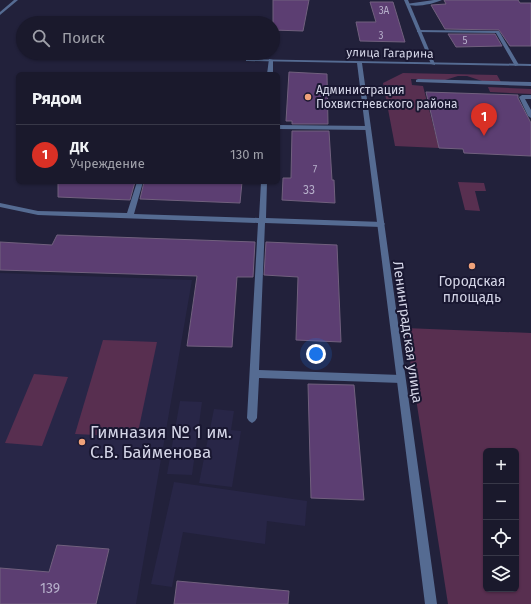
<!DOCTYPE html>
<html lang="ru">
<meta charset="utf-8">
<style>
:root{--surface:#1a192c;--page:#232234;--text:#f1f3f6;--muted:#9fa0a9;--line:#383848;--accent:#d93025}
body{margin:0;font-family:"Fira Sans",sans-serif;background:var(--page);color:var(--text)}
.controls{position:absolute;right:12px;bottom:12px;display:grid;overflow:hidden;border-radius:6px;box-shadow:0 1px 3px #0004}
.controls button{width:36px;height:36px;display:grid;place-items:center;padding:0;border:0;border-bottom:1px solid var(--line);background:var(--surface);color:var(--text);font:20px sans-serif}
.you{position:absolute;left:316px;top:354px;width:14px;height:14px;margin:-10px;border:3px solid #fff;border-radius:50%;background:#1a73e8;box-shadow:0 0 0 6px #1a73e833}
.badge{display:grid;place-items:center;width:26px;height:26px;border-radius:50%;background:var(--accent);color:#fff;font-size:13px;font-weight:700}
.pin{position:absolute;translate:-50% -33px;filter:drop-shadow(0 1px 2px #0008)}
.pin::after{content:'';position:absolute;top:21px;width:14px;height:12px;background:inherit;clip-path:polygon(0 0,100% 0,50% 100%)}
.list{margin:0;padding:0;list-style:none}
h2{display:flex;justify-content:space-between;align-items:center;height:52px;margin:0;padding:0 16px;font-size:17px}
h2 small{font-size:13px;font-weight:400;color:var(--muted)}
.list li{display:grid;grid-template-columns:26px 1fr auto;gap:12px;align-items:center;box-sizing:border-box;height:60px;padding:0 16px;border-top:1px solid var(--line)}
.list b{display:block;font-size:15px;white-space:nowrap}
.list p{margin:0;font-size:13px;white-space:nowrap;color:var(--muted)}
.list em{font-size:13px;font-style:normal;color:var(--muted)}
.icon{flex:none;width:22px;height:22px;fill:none;stroke:currentColor;stroke-width:2;stroke-linecap:round;stroke-linejoin:round}
.map{position:relative;flex:none;width:531px;height:604px;overflow:hidden}
.search{position:absolute;background:var(--surface);box-shadow:0 1px 3px #0004;left:16px;top:16px;width:264px;height:44px;display:flex;align-items:center;gap:10px;box-sizing:border-box;padding:0 14px;border-radius:22px;color:var(--muted);font-size:15px}
.panel{position:absolute;background:var(--surface);box-shadow:0 1px 3px #0004;left:16px;top:72px;width:264px;height:112px;border-radius:6px}
.map>svg:first-child{display:block}
</style>
<div class="map">
<svg width="531" height="604" viewBox="0 0 531 604">
<rect width="100%" height="100%" fill="#22213b"/>
<g fill="#282647">
<polygon points="0,273 192,280 136,604 0,604"/>
<polygon points="180,401 202,402 192,475 167,474"/>
<polygon points="214,409 234,411 231,430 241,431 232,487 199,483"/>
<polygon points="174,482 307,501 305,526 267,521 265,544 183,532 172,587 151,584"/>
</g>
<g fill="#582f50" fill-rule="evenodd">
<polygon points="403,73 497,75 501,82 482,81 467,76 458,76 445,80 411,79 412,85 423,86 439,148 395,146 383,83"/>
<polygon points="488,87 531,89 531,94 490,92"/>
<polygon points="458,182 484,183 486,191 475,191 480,211 465,210"/>
<path d="M405 328 531 333V604H448ZM486 451H516V589H486Z"/>
<polygon points="103,340 157,342 137,437 75,434"/>
<polygon points="34,374 68,377 42,446 5,443"/>
</g>
<g fill="#5c3e72" stroke="#71607e">
<polygon points="273,0 309,0 303,31 273,30"/>
<polygon points="444,0 518,0 520,3 531,3 531,46 510,46 499,30 445,29 431,5 446,4"/>
<polygon points="370,2 393,2 405,42 360,41 356,22 376,22"/>
<polygon points="448,34 495,34 502,46 456,47"/>
<polygon points="289,72 327,74 328,124 292,124 292,121 286,121"/>
<polygon points="426,92 518,95 518,98 531,123 531,156 464,153 463,149 439,148"/>
<polygon points="292,131 329,131 332,180 334,180 335,203 282,200 283,178 291,178"/>
<polygon points="58,182 135,182 130,200 58,197"/>
<polygon points="144,182 242,182 240,203 140,199"/>
<polygon points="57,235 255,242 253,277 237,277 232,347 187,346 197,276 0,270 0,242 52,245"/>
<polygon points="266,242 337,245 341,342 296,340 298,277 264,275"/>
<polygon points="308,384 354,385 364,500 311,498"/>
<polygon points="57,545 109,549 96,604 0,604 0,568 49,572"/>
<polygon points="177,581 289,591 288,604 174,604"/>
</g>
<g fill="none" stroke-linecap="round" stroke-linejoin="round">
<g fill="#556b92" fill-rule="evenodd">
<path d="M434 0H442C433 4 415 8 406 4Z"/>
<polygon points="419,30 499,31 519,65 515,66 496,33 417,32 417,31"/>
<polygon points="269,59 273,60 273,74 267,74"/>
<polygon points="418,79 531,82 531,86 416,82 416,80"/>
<polygon points="522,95 531,95 531,99 525,99 531,110 531,118 528,116 519,97"/>
<polygon points="278,125 368,126 371,128 368,130 278,129"/>
<polygon points="137,182 143,182 134,214 259,218 261,182 267,182 266,218 383,222 385,224 381,227 265,223 259,370 401,375 404,376 405,379 404,382 401,383 259,378 257,418 255,421 252,423 249,421 247,418 258,223 38,215 0,207 0,203 38,211 127,213"/>
</g>
<g fill="#556b92" fill-rule="evenodd">
<polygon points="14,0 18,0 0,15 0,12"/>
<polygon points="404,0 408,0 435,64 435,65 431,64"/>
</g>
<polygon fill="#556b92" fill-rule="evenodd" points="246,59 531,64 531,66 362,63 437,604 425,604 357,63 248,61 246,61"/>
</g>
<g fill="#f0a27a" stroke="#191731" stroke-width="1.5">
<circle cx="308" cy="97" r="4"/>
<circle cx="472" cy="266" r="4"/>
<circle cx="82" cy="442" r="4"/>
</g>
<g text-anchor="middle" stroke-width="4" stroke-linejoin="round" paint-order="stroke">
<g font-size="10" fill="#b6afca">
<text x="384" y="14">3А</text>
<text x="381" y="39">3</text>
<text x="465" y="44">5</text>
<text x="315" y="173">7</text>
</g>
<g font-size="12" fill="#d4d5e7" stroke="#191731">
<text transform="translate(390 53) rotate(1)" y="4">улица Гагарина</text>
</g>
<g font-size="12" fill="#d4d5e7" stroke="#191731" text-anchor="start">
<text x="316" y="94">Администрация<tspan x="316" dy="14">Похвистневского района</tspan></text>
</g>
<g font-size="12" fill="#b6afca">
<text x="309" y="194">33</text>
</g>
<g font-size="14" fill="#d4d5e7" stroke="#191731">
<text x="472" y="286">Городская<tspan x="472" dy="16">площадь</tspan></text>
</g>
<g font-size="14" fill="#d4d5e7" stroke="#191731">
<text transform="translate(408 332) rotate(82)" y="5">Ленинградская улица</text>
</g>
<g font-size="14" fill="#b6afca">
<text x="50" y="593">139</text>
</g>
<g font-size="17" fill="#d4d5e7" stroke="#191731" text-anchor="start">
<text x="90" y="438">Гимназия № 1 им.<tspan x="90" dy="20">С.В. Байменова</tspan></text>
</g>
</g>
</svg>
<div class="controls">
<button>+</button>
<button>−</button>
<button><svg class="icon" aria-label="locate" viewBox="0 0 24 24"><circle cx="12" cy="12" r="6"/><path d="M12 2v4M12 18v4M2 12h4M18 12h4"/></svg></button>
<button><svg class="icon" aria-label="layers" viewBox="0 0 24 24"><path d="M12 4l9 5-9 5-9-5zM3 14l9 5 9-5"/></svg></button>
</div>
<div class="you"></div>
<div class="pin badge" style="left:484px;top:136px">1</div>
<div class="search"><svg class="icon" aria-label="search" viewBox="0 0 24 24"><circle cx="10" cy="10" r="6"/><path d="M15 15l6 6"/></svg>Поиск</div>
<section class="panel">
<h2>Рядом<small></small></h2>
<ul class="list">
<li><span class="badge">1</span><div><b>ДК</b><p>Учреждение</p></div><em>130 m</em></li>
</ul>
</section>
</div>
